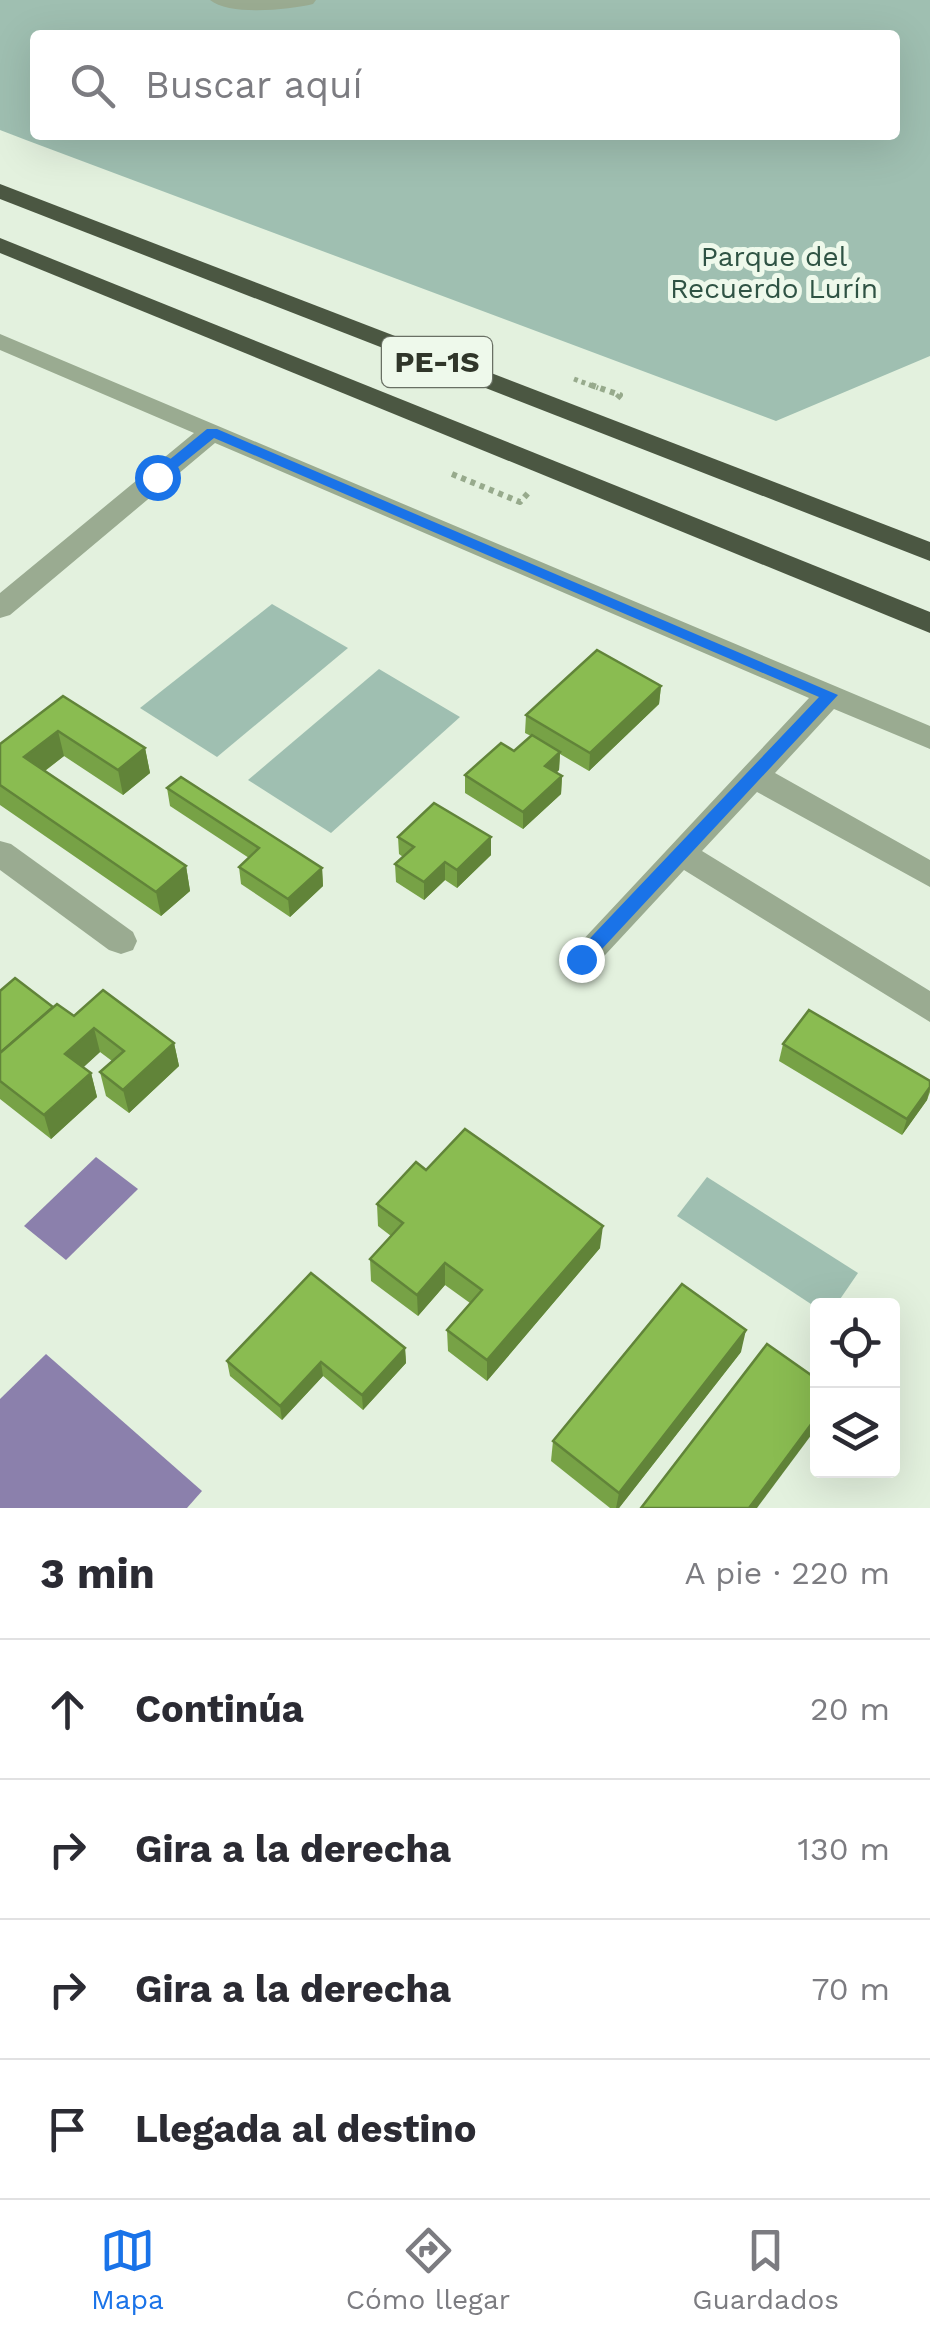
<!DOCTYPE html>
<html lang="es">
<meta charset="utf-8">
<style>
:root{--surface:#fff;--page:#f2f2f3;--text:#2b2b33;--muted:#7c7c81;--line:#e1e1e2;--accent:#1a73e8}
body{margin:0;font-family:"Work Sans",sans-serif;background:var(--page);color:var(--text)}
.controls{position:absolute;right:30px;bottom:30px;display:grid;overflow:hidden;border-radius:10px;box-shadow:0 10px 40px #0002}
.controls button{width:90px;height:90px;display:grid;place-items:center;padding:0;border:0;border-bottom:2px solid var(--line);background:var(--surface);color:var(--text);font:50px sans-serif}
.stop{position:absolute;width:30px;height:30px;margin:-22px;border:8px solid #1a73e8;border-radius:50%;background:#fff}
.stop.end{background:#1a73e8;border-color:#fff;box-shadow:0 2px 10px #0008}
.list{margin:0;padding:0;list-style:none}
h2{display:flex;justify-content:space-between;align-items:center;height:130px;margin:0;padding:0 40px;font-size:42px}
h2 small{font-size:32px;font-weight:400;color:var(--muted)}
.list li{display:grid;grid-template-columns:65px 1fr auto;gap:30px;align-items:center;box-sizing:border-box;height:140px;padding:0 40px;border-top:2px solid var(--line)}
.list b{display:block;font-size:38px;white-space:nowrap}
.list em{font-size:32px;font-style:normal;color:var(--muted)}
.icon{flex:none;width:55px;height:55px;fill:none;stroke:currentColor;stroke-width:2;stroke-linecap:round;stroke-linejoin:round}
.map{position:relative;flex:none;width:930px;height:1508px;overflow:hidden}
.search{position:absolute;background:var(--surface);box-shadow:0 10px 40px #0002;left:30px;right:30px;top:30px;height:110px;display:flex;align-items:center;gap:25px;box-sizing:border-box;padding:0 35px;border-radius:10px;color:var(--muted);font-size:38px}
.sheet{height:690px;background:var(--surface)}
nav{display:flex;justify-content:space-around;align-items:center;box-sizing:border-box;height:140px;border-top:2px solid var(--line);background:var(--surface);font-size:28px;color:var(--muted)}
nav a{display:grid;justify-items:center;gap:5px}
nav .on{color:var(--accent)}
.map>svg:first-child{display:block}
</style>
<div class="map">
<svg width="930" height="1508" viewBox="0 0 930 1508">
<rect width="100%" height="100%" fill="#e3f1de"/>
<g fill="#9fbfb1" fill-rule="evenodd">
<path d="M0 0H930V356L776 421 26 140 0 130ZM35 35H895V135H35Z"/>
<polygon points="272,604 348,648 217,757 140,708"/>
<polygon points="379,669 460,717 331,833 248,780"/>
<polygon points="707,1177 858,1273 836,1305 817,1308 677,1216"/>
</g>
<g fill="#8b80ac">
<polygon points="96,1157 138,1189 66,1260 24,1226"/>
<polygon points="46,1354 202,1491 187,1508 0,1508 0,1399"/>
</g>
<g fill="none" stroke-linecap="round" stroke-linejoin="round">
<polyline stroke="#97aa8c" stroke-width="5" stroke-dasharray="4 4" stroke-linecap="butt" points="574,379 598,388"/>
<g stroke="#97aa8c" stroke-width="6" stroke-dasharray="5 5" stroke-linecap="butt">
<polyline points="591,385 620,395 614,402"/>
<polyline points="452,474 520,502 530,491"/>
</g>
<g fill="#9aab91" fill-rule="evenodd">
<path d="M210 0H316L313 4C289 10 229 16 210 0Z"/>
<polygon points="0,334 930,726 930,749 834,709 775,773 930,860 930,887 757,792 702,851 930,991 930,1022 684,870 593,968 581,972 569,968 565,959 809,698 215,443 10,615 0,618 0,593 194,433 0,350"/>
<polygon points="0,841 11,844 133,932 137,941 133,950 121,954 109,950 0,870"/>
</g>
<g fill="#4b5742" fill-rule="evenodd">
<polygon points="0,184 930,542 930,561 0,199"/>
<polygon points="0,238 930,612 930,633 0,253"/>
</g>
</g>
<g fill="#77a246">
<polygon points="661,686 659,704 589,771 560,754 559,770 556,773 562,776 561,794 523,829 465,793 465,775 514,751 531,736 525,733 526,715"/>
<polygon points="63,696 145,748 150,773 123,795 64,756 45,771 186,866 190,891 161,916 0,805 0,744"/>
<polygon points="167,788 322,868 323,886 290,917 241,884 239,867 249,858 170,806"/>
<polygon points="398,837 491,855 457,888 445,880 424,900 396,882 395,864 403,857 399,854"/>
<polygon points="0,991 53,1007 74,1016 174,1043 179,1066 129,1113 106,1096 100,1072 112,1061 100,1052 83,1067 91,1073 97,1097 51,1139 0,1099"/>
<polygon points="783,1044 930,1081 930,1092 927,1100 902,1135 779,1061"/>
<polygon points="426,1170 600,1248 487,1381 448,1351 447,1330 470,1303 445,1285 418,1316 371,1281 370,1259 391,1236 378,1226 377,1204"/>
<polygon points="405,1348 406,1363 363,1410 323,1376 282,1420 230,1376 227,1361"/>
<polygon points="741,1352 619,1508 610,1508 551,1461 553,1441"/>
</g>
<g fill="#618439">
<polygon points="661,686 659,704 589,771 590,753"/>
<polygon points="58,731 64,756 30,782 24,757"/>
<polygon points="145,748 150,773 123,795 118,770"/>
<polygon points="560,752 559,770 544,784 545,766"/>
<polygon points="562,776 561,794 523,829 523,812"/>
<polygon points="491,837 491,855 457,888 457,870"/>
<polygon points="445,862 445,880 424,900 424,882"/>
<polygon points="186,866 190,891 161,916 156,892"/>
<polygon points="322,868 323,886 290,917 288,899"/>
<polygon points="94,1028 100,1052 72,1078 65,1054"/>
<polygon points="174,1043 179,1066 129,1113 123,1090"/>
<polygon points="91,1073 97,1097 51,1139 44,1115"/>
<polygon points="930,1087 927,1100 902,1135 907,1119"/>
<polygon points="603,1226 600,1248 487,1381 487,1360"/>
<polygon points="445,1263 445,1285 418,1316 417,1295"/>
<polygon points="746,1330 741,1352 619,1508 616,1508 619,1493"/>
<polygon points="405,1348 406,1363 363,1410 362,1395"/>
<polygon points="321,1362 323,1376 282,1420 280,1406"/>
<polygon points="818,1415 818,1426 757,1508 749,1508"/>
</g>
<g fill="#8abc51" stroke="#618439" stroke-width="2.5">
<polygon points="597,650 661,686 590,753 526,715"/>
<polygon points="63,696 145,748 118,770 58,731 24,757 186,866 156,892 0,785 0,744"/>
<polygon points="532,735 560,752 545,766 562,776 523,812 465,775 501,743 514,751"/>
<polygon points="181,777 322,868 288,899 239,867 259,848 167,788"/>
<polygon points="434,803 491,837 457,870 445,862 424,882 395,864 414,847 398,837"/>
<polygon points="15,978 53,1007 0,1053 0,991"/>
<polygon points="103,990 174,1043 123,1090 100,1072 124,1051 94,1028 65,1054 91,1073 44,1115 0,1081 0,1053 57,1004 74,1016"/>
<polygon points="809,1010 930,1081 930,1087 907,1119 783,1044"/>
<polygon points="465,1129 603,1226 487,1360 447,1330 482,1290 445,1263 417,1295 370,1259 403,1223 377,1204 416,1162 426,1170"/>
<polygon points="311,1273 405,1348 362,1395 321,1362 280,1406 227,1361"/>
<polygon points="682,1284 746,1330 619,1493 553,1441"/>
<polygon points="767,1344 818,1380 818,1415 749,1508 641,1508"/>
</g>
<polygon fill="#1a73e8" points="207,429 217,429 838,695 588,964 575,964 575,954 819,697 214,438 162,480 152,480 152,474"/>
<g text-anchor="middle" stroke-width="10" stroke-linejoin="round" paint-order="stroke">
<g font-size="28" fill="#2f5344" stroke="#eef9eb">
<text x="774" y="266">Parque del<tspan x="774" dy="32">Recuerdo Lurín</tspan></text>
</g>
<rect fill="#eef9eb" stroke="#697064" stroke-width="2.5" x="382" y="337" width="110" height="50" rx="8"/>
<g font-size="30" font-weight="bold" fill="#30362a">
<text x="437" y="372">PE-1S</text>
</g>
</g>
</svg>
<div class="controls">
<button><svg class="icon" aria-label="locate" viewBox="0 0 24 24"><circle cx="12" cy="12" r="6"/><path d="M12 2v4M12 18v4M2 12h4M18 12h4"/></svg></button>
<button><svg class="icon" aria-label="layers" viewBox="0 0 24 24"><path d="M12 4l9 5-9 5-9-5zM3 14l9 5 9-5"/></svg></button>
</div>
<div class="stop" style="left:157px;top:477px"></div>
<div class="stop end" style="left:581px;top:959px"></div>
<div class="search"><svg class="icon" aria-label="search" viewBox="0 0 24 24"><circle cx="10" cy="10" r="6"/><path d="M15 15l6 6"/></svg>Buscar aquí</div>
</div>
<section class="sheet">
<h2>3 min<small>A pie · 220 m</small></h2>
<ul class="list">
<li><svg class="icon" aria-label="ahead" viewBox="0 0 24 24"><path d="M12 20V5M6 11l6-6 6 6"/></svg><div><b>Continúa</b></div><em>20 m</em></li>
<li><svg class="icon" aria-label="right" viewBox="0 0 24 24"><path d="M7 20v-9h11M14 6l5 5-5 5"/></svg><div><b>Gira a la derecha</b></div><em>130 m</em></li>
<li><svg class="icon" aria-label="right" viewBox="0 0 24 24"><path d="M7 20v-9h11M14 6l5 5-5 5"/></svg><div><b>Gira a la derecha</b></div><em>70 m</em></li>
<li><svg class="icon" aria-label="arrive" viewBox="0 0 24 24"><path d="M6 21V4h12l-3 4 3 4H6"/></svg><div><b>Llegada al destino</b></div></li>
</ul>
</section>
<nav>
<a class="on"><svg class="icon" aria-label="map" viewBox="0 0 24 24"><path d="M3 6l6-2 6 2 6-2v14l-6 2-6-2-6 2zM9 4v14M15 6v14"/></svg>Mapa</a>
<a><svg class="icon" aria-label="directions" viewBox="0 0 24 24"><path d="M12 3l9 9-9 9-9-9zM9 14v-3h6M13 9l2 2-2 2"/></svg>Cómo llegar</a>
<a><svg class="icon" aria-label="saved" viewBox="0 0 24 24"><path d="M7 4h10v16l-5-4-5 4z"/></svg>Guardados</a>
</nav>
